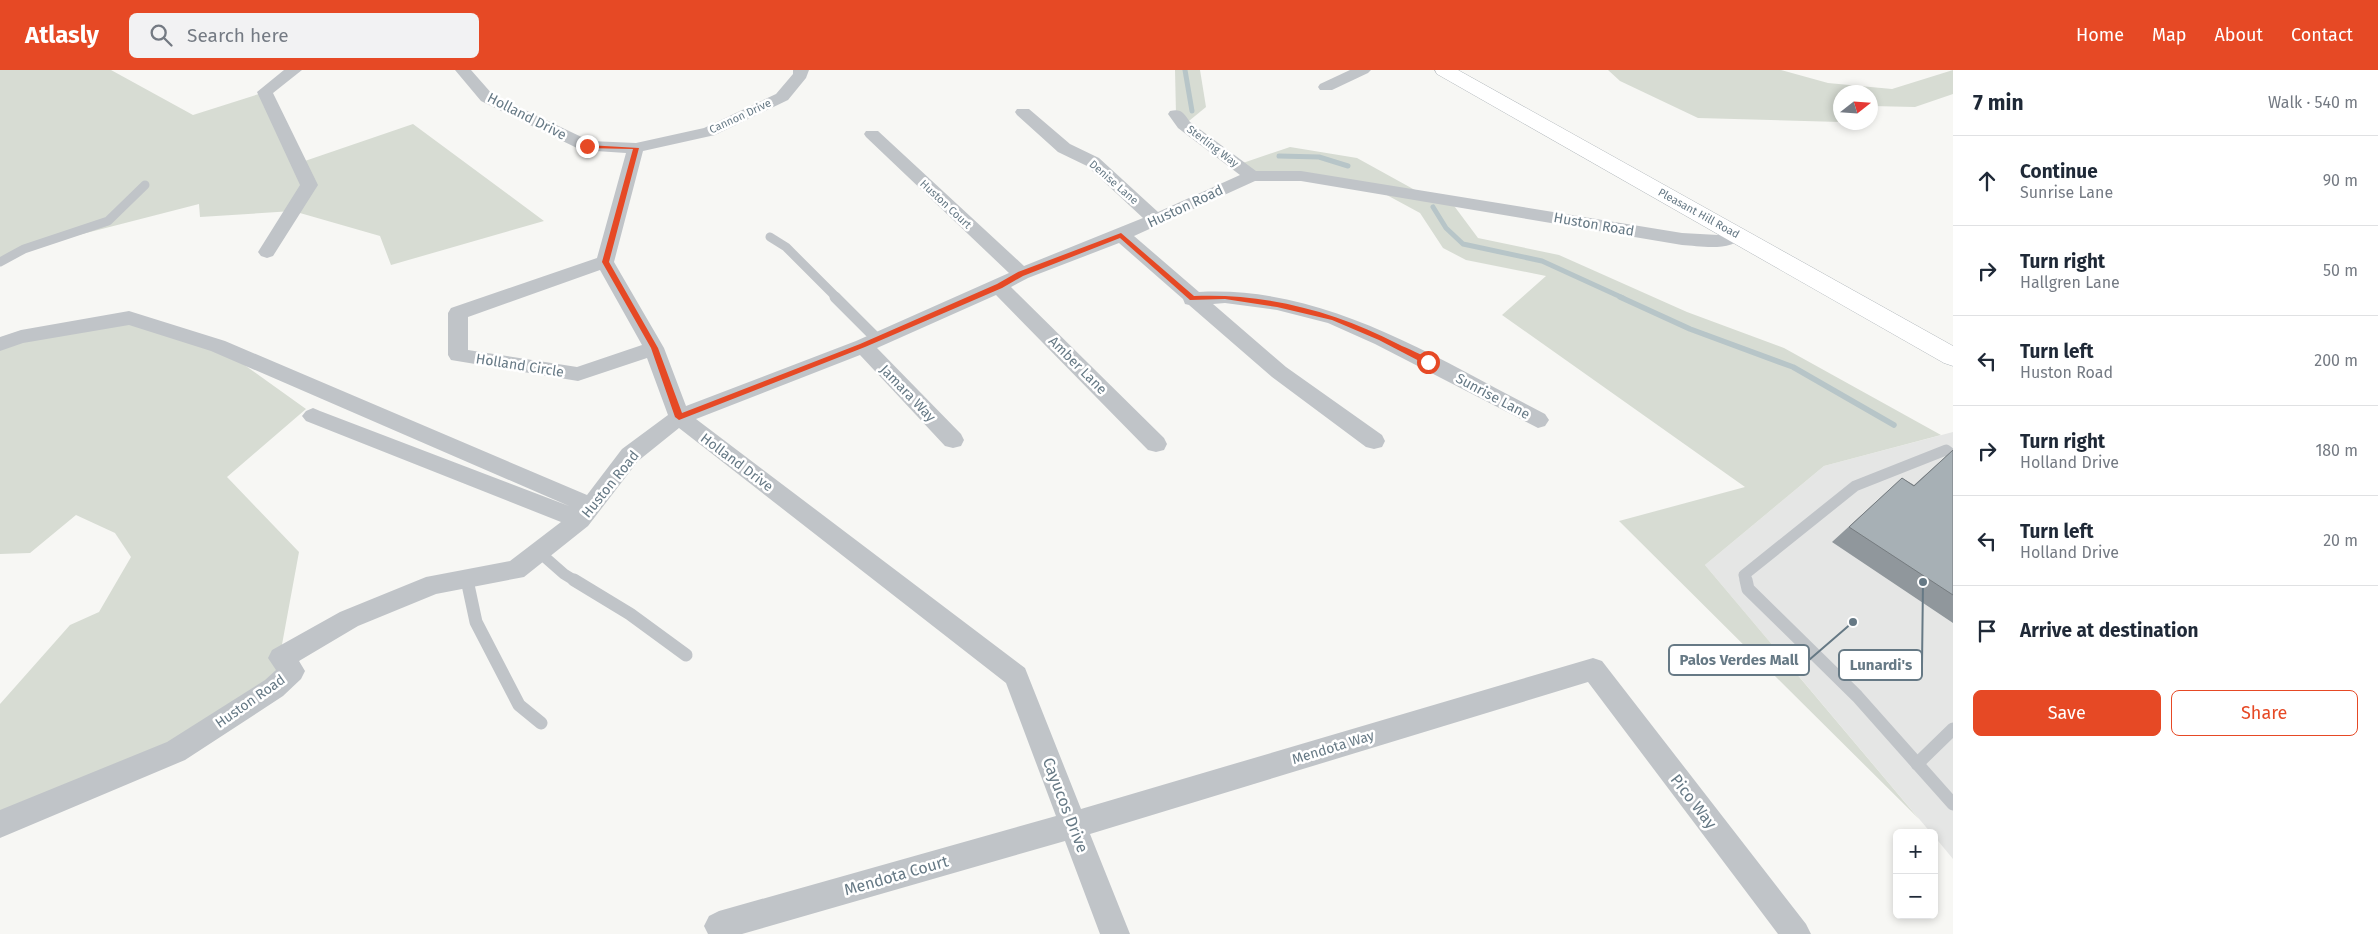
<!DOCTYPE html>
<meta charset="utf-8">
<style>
:root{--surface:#fff;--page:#f2f2f3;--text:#1f2937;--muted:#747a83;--line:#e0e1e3;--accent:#e64925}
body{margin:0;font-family:"Fira Sans",sans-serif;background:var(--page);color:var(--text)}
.controls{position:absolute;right:15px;bottom:15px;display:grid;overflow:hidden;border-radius:8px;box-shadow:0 2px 8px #0003}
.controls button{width:45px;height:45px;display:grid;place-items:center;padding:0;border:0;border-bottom:1px solid var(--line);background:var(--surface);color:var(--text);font:25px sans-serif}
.compass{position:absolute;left:1833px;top:15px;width:45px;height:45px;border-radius:50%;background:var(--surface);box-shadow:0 2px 8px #0003;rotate:73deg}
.stop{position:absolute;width:15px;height:15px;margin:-11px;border:4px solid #e64925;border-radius:50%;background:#fff}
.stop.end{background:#e64925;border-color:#fff;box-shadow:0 1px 5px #0008}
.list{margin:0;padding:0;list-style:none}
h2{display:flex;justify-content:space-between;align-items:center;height:65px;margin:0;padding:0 20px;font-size:21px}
h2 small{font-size:16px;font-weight:400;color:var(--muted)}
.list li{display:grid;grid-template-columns:32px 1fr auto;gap:15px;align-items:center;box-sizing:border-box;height:90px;padding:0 20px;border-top:1px solid var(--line)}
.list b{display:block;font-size:19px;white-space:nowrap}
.list p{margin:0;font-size:16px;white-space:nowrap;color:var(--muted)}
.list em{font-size:16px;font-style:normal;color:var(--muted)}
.actions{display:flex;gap:10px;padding:15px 20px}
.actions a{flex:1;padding:11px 0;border:1px solid var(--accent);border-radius:8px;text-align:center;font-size:18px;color:var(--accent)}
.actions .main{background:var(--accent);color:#fff}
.icon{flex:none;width:28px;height:28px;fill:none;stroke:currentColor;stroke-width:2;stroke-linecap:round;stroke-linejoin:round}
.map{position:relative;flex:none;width:1953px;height:864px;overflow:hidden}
header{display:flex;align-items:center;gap:30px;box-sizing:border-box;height:70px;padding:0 25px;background:var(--accent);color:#fff}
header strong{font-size:24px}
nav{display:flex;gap:28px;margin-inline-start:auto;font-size:18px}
.search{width:350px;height:45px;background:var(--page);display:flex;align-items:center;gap:12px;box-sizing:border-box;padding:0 18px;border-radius:8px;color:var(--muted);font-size:19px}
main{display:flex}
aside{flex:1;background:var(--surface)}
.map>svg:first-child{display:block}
</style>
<header>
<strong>Atlasly</strong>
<div class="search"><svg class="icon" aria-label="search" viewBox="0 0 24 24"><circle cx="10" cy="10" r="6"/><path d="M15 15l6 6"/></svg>Search here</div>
<nav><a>Home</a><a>Map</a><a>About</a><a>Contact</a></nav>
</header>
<main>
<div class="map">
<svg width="1953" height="864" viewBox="0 0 1953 864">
<rect width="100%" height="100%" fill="#f7f7f4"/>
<polygon fill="#e5e6e5" points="1953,362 1953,789 1934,766 1934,763 1931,763 1705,495 1824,396"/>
<g fill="#d7dcd3">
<polygon points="0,0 111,0 193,45 265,22 299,93 413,54 544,151 391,195 380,166 293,141 200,147 199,134 24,179 0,192"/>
<polygon points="1175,0 1200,0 1206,37 1184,55 1176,44"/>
<polygon points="1608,0 1781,0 1828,13 1892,19 1953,0 1953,24 1915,37 1871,36 1870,22 1840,22 1840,52 1698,48 1620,11"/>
<polygon points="1290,77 1357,88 1424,125 1449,129 1478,168 1559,185 1687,242 1784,278 1941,365 1824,396 1705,495 1919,749 1619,451 1745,417 1502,245 1546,206 1466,190 1443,178 1420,143 1372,117 1252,106 1237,95"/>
<polygon points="129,248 218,276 306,339 227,407 299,482 274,618 176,681 0,754 0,634 70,555 99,542 131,487 115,463 76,445 30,483 0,484 0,274"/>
</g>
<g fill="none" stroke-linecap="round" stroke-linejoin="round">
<g stroke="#b7c5c8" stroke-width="5">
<polyline points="1185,0 1192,41"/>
<polyline points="1279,86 1319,87 1348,96"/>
<polyline points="1433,137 1446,158 1463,174 1542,191 1623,228"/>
</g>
<polyline stroke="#b7c5c8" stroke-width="5.5" points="1620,227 1690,259 1793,297 1894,355"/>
<defs>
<polygon id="secondary" points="1435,0 1458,0 1953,276 1953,296 1944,293 1437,4"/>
</defs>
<use href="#secondary" stroke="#b2b8bc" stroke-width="1"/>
<g stroke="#c0c4c8" stroke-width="9">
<polyline points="770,167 786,177 837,228"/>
<polyline points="0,192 24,179 108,151 145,115"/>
</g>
<g stroke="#c0c4c8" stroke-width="11">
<polyline points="835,227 877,269"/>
<polyline points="539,482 564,504 577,512"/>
<polyline points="467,509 468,512"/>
<polyline points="1746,512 1744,505 1855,416 1946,380 1953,385"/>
</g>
<g stroke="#c0c4c8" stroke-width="13">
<polyline points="467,510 476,552 519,635 541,653"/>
<polyline points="574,510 630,544 686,585"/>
<polyline points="1746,510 1748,519 1857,626 1953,734"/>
<polyline points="1917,694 1953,659"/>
</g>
<g fill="#c0c4c8" fill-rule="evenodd">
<polygon points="284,0 302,0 273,23 318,115 273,186 267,188 261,186 258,182 300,115 257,22"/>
<path d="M455 0H471L493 25 590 71 636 73 704 58 776 24 793 4V0H809L806 8 788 30 715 65 643 81 614 192 664 278 686 336 856 271 1009 203 866 67 864 64 866 61H878L1024 196 1143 148 1087 96 1058 82 1017 45 1015 42 1017 39H1029L1070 74 1099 88 1158 142 1240 105 1178 58 1168 44 1170 41C1181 38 1184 43 1190 52L1256 101H1301L1682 163 1718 165 1736 158 1742 160 1745 164C1733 183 1701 176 1682 175L1301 111H1255L1134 166 1199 222C1325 215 1438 289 1545 344L1549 350 1545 356 1538 358 1375 274 1328 253 1277 240 1225 233 1213 234 1286 297 1382 365 1385 371 1382 377 1374 379 1366 377 1272 307 1189 235 1185 234 1183 229 1119 173 1028 208 1011 217 1164 368 1167 374 1164 380 1156 382 1148 380 996 225 877 278 961 364 964 370 961 376 953 378 945 376 860 285 696 349 1025 598 1081 739 1593 588 1602 591 1806 854 1811 864H1778L1588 612 1090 764 1130 864H1100L1065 771 742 864H708L704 856 709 846 719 841 1056 746 1006 613 679 358 638 391 588 456 524 507 436 524 358 556 299 591 305 601 301 609 283 626 185 690 0 768V740L167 672 265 610 276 600 268 588 272 580 340 542 426 507 510 491 561 452 306 351 302 346 306 341 313 338 320 341 569 436 211 281 129 255 23 273 0 281V267L21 260 129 241 225 271 587 425 622 379 668 345 647 288 578 311 451 290 448 285V243L451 238 597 188 626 83 581 80 481 31ZM600 200 642 275 577 297 468 280V247Z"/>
<polygon points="1350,0 1371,0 1368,3 1332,20 1320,20 1318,17 1320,14"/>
</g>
<use href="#secondary" fill="#fff" fill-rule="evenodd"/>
</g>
<polygon fill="#90979c" points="1953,380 1953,553 1832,472 1902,408 1914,415"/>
<polygon fill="#a7b0b5" stroke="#757b7f" points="1953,380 1953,525 1849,457 1902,408 1914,416"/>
<path fill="#e64925" d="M587 75 639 78 609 192 658 278 682 343 860 274 997 214 1018 202 1121 163 1194 226C1264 223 1335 241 1398 274 1408 279 1423 284 1431 292L1425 294 1379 270 1332 250 1277 237 1225 229 1190 230 1120 168 1023 206 1002 218 865 277 679 350 675 347 651 278 602 192 633 79 585 78Z"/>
<g text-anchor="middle" stroke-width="5" stroke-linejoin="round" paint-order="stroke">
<g font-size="11" fill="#667985" stroke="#fff">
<text transform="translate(740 46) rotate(-25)" y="4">Cannon Drive</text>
<text transform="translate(1213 76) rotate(37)" y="4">Sterling Way</text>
<text transform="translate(1114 112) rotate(41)" y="4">Denise Lane</text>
<text transform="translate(946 134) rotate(43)" y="4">Huston Court</text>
<text transform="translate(1699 143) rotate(29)" y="4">Pleasant Hill Road</text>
</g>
<g font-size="14" fill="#667985" stroke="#fff">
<text transform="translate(527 46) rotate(27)" y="5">Holland Drive</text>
<text transform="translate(1185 136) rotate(-25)" y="5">Huston Road</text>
<text transform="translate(1594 154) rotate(10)" y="5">Huston Road</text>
<text transform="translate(520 295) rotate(9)" y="5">Holland Circle</text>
<text transform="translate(1078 295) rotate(45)" y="5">Amber Lane</text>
<text transform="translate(908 323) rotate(46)" y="5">Jamara Way</text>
<text transform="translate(1493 326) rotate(28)" y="5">Sunrise Lane</text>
<text transform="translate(737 392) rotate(37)" y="5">Holland Drive</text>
<text transform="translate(610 414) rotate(-51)" y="5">Huston Road</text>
<text transform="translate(250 631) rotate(-35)" y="5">Huston Road</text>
<text transform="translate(1333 677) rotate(-17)" y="5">Mendota Way</text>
</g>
<g font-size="16" fill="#667985" stroke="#fff">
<text transform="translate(1694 731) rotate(52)" y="6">Pico Way</text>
<text transform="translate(1066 735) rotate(69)" y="6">Cayucos Drive</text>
<text transform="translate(896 805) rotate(-16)" y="6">Mendota Court</text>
</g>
</g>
<path fill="none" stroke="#667985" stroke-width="2" d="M1853 552L1809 590M1923 512L1922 595"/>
<g fill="#667985" stroke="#fff" stroke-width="2">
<circle cx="1853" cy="552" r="5"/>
<circle cx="1923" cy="512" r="5"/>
</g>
<g fill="#fff" stroke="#667985" stroke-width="2">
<rect x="1669" y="575" width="140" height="30" rx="5"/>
<rect x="1839" y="580" width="83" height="30" rx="5"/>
</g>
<g font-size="15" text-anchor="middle" font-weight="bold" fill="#667985">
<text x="1739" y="595">Palos Verdes Mall</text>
<text x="1881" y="600">Lunardi's</text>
</g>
</svg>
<div class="controls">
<button>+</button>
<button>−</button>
</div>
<svg class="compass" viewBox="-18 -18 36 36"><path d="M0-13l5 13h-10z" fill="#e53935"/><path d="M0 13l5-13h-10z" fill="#747a83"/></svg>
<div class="stop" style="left:1428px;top:292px"></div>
<div class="stop end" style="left:587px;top:76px"></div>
</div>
<aside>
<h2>7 min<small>Walk · 540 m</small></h2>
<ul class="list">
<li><svg class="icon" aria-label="ahead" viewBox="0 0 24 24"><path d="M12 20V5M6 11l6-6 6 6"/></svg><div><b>Continue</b><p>Sunrise Lane</p></div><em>90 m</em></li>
<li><svg class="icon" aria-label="right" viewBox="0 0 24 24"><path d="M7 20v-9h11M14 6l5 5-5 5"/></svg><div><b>Turn right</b><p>Hallgren Lane</p></div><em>50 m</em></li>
<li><svg class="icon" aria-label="left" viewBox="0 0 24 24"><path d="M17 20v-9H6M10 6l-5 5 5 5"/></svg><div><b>Turn left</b><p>Huston Road</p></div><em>200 m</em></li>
<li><svg class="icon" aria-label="right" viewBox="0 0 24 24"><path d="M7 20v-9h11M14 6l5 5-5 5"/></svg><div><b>Turn right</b><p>Holland Drive</p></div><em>180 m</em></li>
<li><svg class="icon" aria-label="left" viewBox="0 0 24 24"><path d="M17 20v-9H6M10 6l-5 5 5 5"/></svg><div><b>Turn left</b><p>Holland Drive</p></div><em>20 m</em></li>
<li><svg class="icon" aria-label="arrive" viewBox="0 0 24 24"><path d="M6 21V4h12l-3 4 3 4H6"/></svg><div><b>Arrive at destination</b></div></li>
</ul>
<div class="actions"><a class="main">Save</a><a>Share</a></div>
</aside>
</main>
